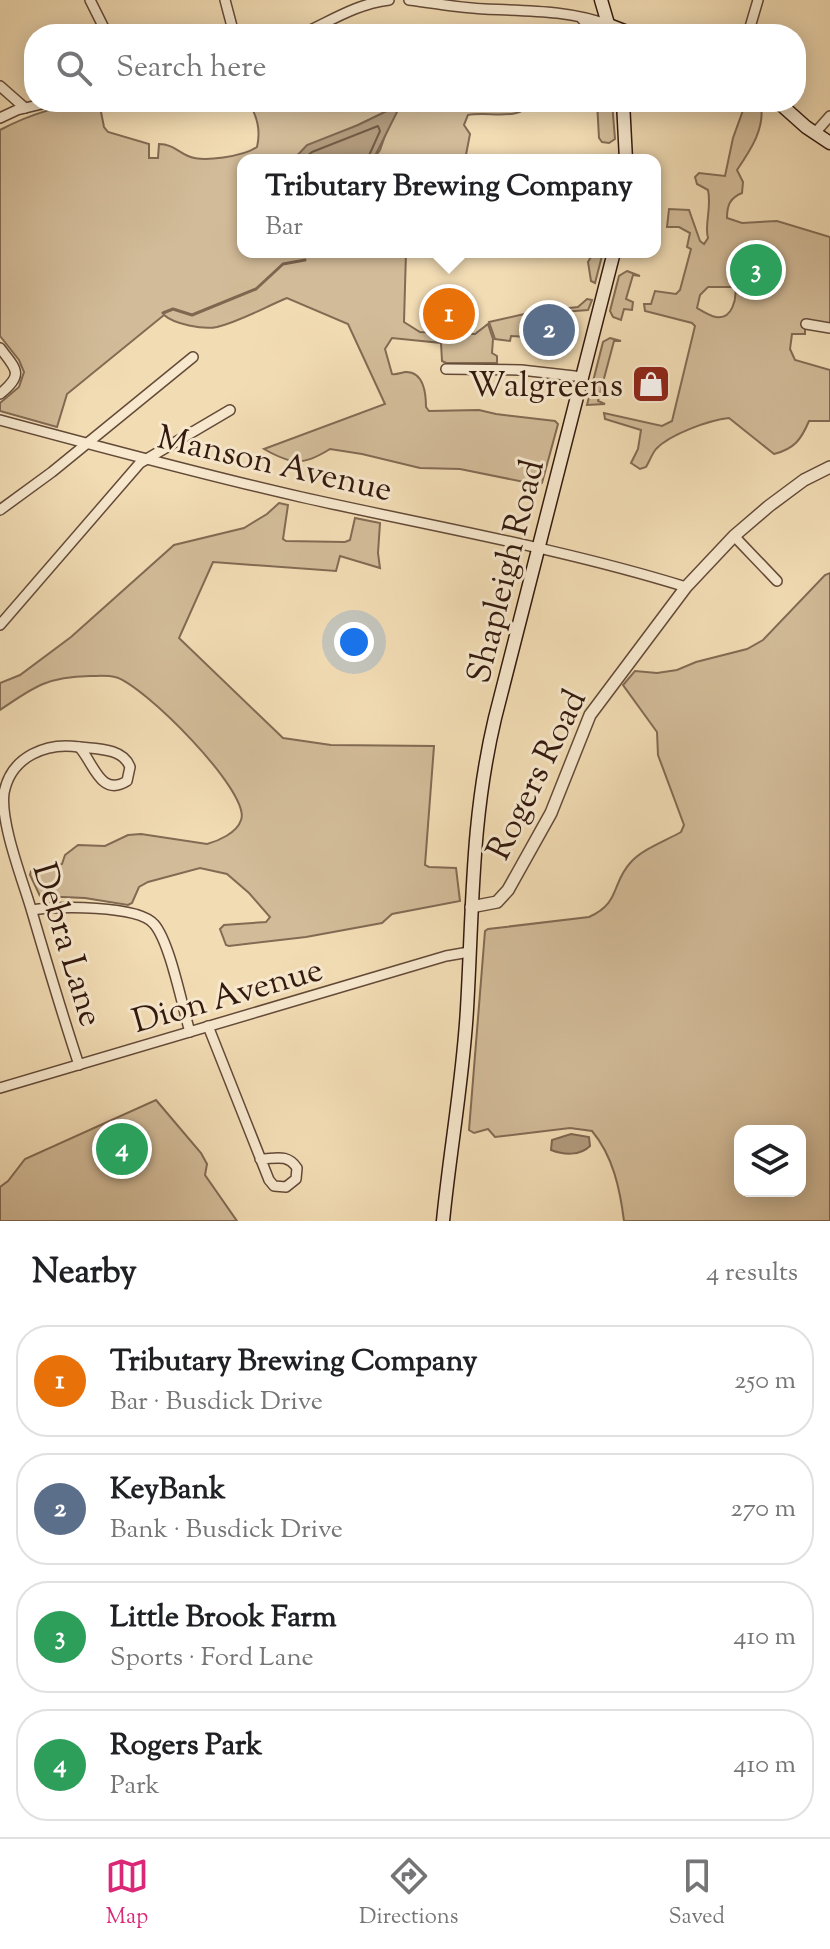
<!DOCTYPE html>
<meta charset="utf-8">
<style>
:root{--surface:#fff;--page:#f6f6f6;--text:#202124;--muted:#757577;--line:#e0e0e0;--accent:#db2777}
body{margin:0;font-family:"Sorts Mill Goudy",serif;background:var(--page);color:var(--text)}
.controls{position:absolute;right:24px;bottom:24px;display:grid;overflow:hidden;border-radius:16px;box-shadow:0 4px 20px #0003}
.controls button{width:72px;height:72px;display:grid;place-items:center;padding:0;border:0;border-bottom:2px solid var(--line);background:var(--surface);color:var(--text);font:40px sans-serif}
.you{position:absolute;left:354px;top:642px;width:28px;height:28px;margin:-20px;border:6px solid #fff;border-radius:50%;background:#1a73e8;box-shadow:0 0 0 12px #1a73e833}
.badge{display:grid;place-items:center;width:52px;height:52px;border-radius:50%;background:var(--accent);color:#fff;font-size:26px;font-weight:700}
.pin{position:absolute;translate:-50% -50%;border:4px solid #fff;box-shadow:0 2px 8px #0006}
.popup{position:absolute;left:237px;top:154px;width:424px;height:104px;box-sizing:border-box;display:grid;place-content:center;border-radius:16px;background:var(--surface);filter:drop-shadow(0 2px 6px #0005);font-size:26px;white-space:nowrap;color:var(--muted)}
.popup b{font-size:30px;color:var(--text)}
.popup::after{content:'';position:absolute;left:50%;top:100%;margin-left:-16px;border:16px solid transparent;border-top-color:var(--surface)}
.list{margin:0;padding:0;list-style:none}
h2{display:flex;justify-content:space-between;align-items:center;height:104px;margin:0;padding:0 32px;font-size:34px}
h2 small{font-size:26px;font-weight:400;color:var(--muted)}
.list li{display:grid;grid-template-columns:52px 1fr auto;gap:24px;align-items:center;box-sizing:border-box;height:112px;margin:0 16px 16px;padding:0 16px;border:2px solid var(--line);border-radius:32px}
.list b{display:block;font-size:30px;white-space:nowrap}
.list p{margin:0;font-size:26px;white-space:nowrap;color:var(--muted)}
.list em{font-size:26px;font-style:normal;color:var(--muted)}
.icon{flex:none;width:44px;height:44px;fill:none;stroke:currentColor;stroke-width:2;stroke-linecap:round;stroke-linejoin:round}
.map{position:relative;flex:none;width:830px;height:1221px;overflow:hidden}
.search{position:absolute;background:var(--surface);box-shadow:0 4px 20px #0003;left:24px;right:24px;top:24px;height:88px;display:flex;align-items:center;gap:20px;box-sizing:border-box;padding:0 28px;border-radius:32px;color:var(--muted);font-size:30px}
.sheet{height:616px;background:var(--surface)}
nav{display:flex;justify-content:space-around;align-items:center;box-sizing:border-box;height:112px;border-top:2px solid var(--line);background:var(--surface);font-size:22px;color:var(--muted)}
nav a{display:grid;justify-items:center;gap:4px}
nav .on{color:var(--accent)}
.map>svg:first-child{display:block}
</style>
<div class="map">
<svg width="830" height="1221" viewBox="0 0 830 1221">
<rect width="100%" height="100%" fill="#f2dcb4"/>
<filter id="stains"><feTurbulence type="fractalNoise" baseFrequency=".0025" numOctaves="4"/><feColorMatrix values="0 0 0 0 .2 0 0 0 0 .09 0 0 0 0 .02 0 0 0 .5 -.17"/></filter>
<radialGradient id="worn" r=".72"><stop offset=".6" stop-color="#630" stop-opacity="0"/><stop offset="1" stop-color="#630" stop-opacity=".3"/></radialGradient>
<g fill="#d2bb98" stroke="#826a53" stroke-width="2" fill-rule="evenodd">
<path d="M99 102 104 127 108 132 149 144V158H158L159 144C172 144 177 151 188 156 203 163 244 156 257 147 261 130 257 117 249 102H334L344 111 354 110 370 102H534C518 122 490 111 468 115L464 125 470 134 465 160H373L380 150 395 107 295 156 293 160H243V252H406L404 322 420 332 475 334 488 324 493 339 492 353 497 356V363H446L442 361 441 343 392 338 385 349 392 374C396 375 400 373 405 372 424 371 426 394 426 407L429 411 479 410 496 414 555 421 558 424 542 483 539 485 460 469 420 468 362 454 330 449C303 466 292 465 264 449L385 404 348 324 287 298C265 307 241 321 217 327 203 330 174 324 164 315L67 394 57 427 0 411V403L19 387 24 372 19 360 0 336V130C28 115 67 102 99 102Z"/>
<polygon points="597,102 612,102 615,139 609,143 602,142 599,138"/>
<path d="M746 102H760C767 126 750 151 737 170L743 182 742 193C730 198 727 205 727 218L742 223 777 221 830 237V323L805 322V334H792L790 349 795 360 830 370V421H809C801 440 794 449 774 454L729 418C710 420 670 434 656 449 652 454 649 462 646 467L640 469 631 463 638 449 641 430 605 419 604 413 662 426 672 421 695 326 692 323 645 311 644 304H651L655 291 676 294 680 290 691 249 687 247 690 233 679 227H667L669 209 689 210 700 241 704 244 708 238C704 225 712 208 708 190L697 184 695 177 699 173 725 176 733 138ZM708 287H735C737 299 732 320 716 317 710 316 702 311 697 308L700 295Z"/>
<polygon points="594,252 603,252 595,283 591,281 588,262"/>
<polygon points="627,271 640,276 633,275 626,299 633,302 632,310 624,309 621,320 613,317 610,311 619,276"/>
<polygon points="587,299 592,300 588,310 534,314 530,337 511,336 510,341 495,339 489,322 533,312 578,307"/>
<polygon points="610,338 621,341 614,341 598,401 605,404 587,405 603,342"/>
<path d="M279 503 288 505 283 539 286 541 345 542 350 540 355 518 380 523 378 553 380 568 340 556 336 571 213 562 179 638 283 738 331 745 434 746 425 865 429 867 456 868 460 901 392 914 382 923 306 937 229 946 226 945 220 929 224 925 266 922 270 917 249 893 227 874 200 868 148 882 139 887 132 903 128 905 85 898 40 896 30 875 31 871 62 864 65 855 78 845 105 846 128 835 141 834 207 844C218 841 237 833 241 820 252 793 142 683 115 677 107 675 98 676 90 676 47 677 35 686 0 710V683L20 675 71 637 174 545 244 528 267 514Z"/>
<path d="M830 573V1221H624C620 1189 613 1156 592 1131L570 1128 495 1137 488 1129 474 1133 469 1130 485 931 488 929 589 917C621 903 611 883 631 862 643 849 665 841 681 832L684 825 658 755 657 732 623 685 635 671 657 673 677 670 696 662 747 649 763 640 825 575ZM740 1131H800V1191H740Z"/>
<polygon points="156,1100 201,1153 207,1164 205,1175 237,1221 0,1221 0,1187 8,1181 25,1159"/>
</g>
<g fill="#b19a7c" stroke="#7f6650" stroke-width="2">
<polygon points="395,107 397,112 373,160 293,160 307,145 358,125"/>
<path d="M571 1134 589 1137 590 1146C580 1156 564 1155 551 1150L552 1140Z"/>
</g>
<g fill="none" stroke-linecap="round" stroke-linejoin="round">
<polyline stroke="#725a45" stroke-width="2" points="302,160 312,152 378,126 380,131 367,160"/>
<polyline stroke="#7f6650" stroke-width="3" points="163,313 173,309 192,315 256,289 283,264 305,260"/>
<defs>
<g id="minor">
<polyline points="90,0 107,34"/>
<polyline points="225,0 234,34"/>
<path d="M409 0C435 3 459 8 485 9 527 11 569 10 609 25"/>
<polyline points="582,19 589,26 608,34"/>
<path d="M302 34C331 21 356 4 389 0"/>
<polyline points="748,34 758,0"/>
<polyline points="0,86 25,108"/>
<polyline points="0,118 17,110 50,102"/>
<polyline points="815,133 830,116"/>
<polyline points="806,324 830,328"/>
<path d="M0 348C17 370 24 374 0 394"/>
<polyline points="446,369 521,370 583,377"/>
<path d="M0 420C100 447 200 474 301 497 430 526 560 548 686 587"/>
<polyline points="0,510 52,472 193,357"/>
<polyline points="734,536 777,581"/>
<polyline points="0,625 140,463 230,410"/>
<path d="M79 747C97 749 123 748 130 767L127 781C100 798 93 761 79 747Z"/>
<path d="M32 910C56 906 138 905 154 924 170 942 182 1006 190 1032"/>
<path d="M208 1026 269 1180 274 1186 286 1187 296 1179 297 1168C287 1153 275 1159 260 1159"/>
<path d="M79 1065C62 1014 47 963 32 912 23 881 0 823 4 793 11 756 47 742 79 747"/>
<polyline points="0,1088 446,956 469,952"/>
</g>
<polyline id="tertiary" points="471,907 497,902 508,890 551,813 590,715 686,587 734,536 769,506 804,480 830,467"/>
<g id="secondary">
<polyline points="601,0 611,34"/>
<polyline points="609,25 632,34"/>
<polyline points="623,102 626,160"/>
<polyline points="778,102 806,127 830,143"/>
<path d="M443 1221C450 1150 463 1080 467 1009 473 907 471 819 495 718L614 252"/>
</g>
</defs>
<use href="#minor" stroke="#634a38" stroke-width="12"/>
<use href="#tertiary" stroke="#634a38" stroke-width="14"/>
<use href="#secondary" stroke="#33190e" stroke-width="15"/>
<use href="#minor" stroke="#f7e8ce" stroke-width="9"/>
<use href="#tertiary" stroke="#f7e8ce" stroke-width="11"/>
<use href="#secondary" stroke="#f7e8ce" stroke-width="12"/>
</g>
<defs>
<symbol id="shop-square" viewBox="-11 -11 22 22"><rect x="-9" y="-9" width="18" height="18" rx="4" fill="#8f2418" stroke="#f7e8ce"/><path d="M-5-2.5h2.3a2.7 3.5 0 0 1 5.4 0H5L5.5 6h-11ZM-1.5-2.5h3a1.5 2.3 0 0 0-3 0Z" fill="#fff"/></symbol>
</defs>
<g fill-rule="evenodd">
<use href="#shop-square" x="629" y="362" width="44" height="44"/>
</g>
<g text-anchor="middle" stroke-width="6" stroke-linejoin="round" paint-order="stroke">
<g font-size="34" fill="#33190e" stroke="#f7e8ce" text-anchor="end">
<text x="623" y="396">Walgreens</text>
</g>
<g font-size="34" fill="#33190e" stroke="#f7e8ce">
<text transform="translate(275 462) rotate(13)" y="12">Manson Avenue</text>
<text transform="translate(504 571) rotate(-76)" y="12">Shapleigh Road</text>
<text transform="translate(535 774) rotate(-64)" y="12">Rogers Road</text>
<text transform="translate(69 944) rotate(73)" y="12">Debra Lane</text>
<text transform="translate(227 994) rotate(-16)" y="12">Dion Avenue</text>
</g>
</g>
<rect width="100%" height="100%" filter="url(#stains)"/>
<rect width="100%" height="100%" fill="url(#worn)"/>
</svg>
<div class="controls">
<button><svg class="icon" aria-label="layers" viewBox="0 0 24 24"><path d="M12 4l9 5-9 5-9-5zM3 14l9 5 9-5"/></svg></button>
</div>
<div class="you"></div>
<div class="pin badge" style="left:449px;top:314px;background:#e8710a">1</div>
<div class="popup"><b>Tributary Brewing Company</b>Bar</div>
<div class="pin badge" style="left:549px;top:330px;background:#5c6f8a">2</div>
<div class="pin badge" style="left:756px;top:270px;background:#2e9e5b">3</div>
<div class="pin badge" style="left:122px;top:1149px;background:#2e9e5b">4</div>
<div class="search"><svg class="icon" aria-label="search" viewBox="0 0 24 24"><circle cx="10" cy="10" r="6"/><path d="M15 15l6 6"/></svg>Search here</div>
</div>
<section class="sheet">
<h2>Nearby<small>4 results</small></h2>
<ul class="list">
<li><span class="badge" style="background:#e8710a">1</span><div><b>Tributary Brewing Company</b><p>Bar · Busdick Drive</p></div><em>250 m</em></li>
<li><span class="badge" style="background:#5c6f8a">2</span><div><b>KeyBank</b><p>Bank · Busdick Drive</p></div><em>270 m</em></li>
<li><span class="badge" style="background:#2e9e5b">3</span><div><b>Little Brook Farm</b><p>Sports · Ford Lane</p></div><em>410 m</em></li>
<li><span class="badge" style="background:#2e9e5b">4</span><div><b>Rogers Park</b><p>Park</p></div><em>410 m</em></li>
</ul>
</section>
<nav>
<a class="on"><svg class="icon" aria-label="map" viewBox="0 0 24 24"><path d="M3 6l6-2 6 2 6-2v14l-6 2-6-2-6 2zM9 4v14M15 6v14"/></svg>Map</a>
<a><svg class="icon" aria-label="directions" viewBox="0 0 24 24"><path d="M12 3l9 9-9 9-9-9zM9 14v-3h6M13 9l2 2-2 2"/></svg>Directions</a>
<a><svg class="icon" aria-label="saved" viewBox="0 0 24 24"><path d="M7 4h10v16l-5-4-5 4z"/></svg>Saved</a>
</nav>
